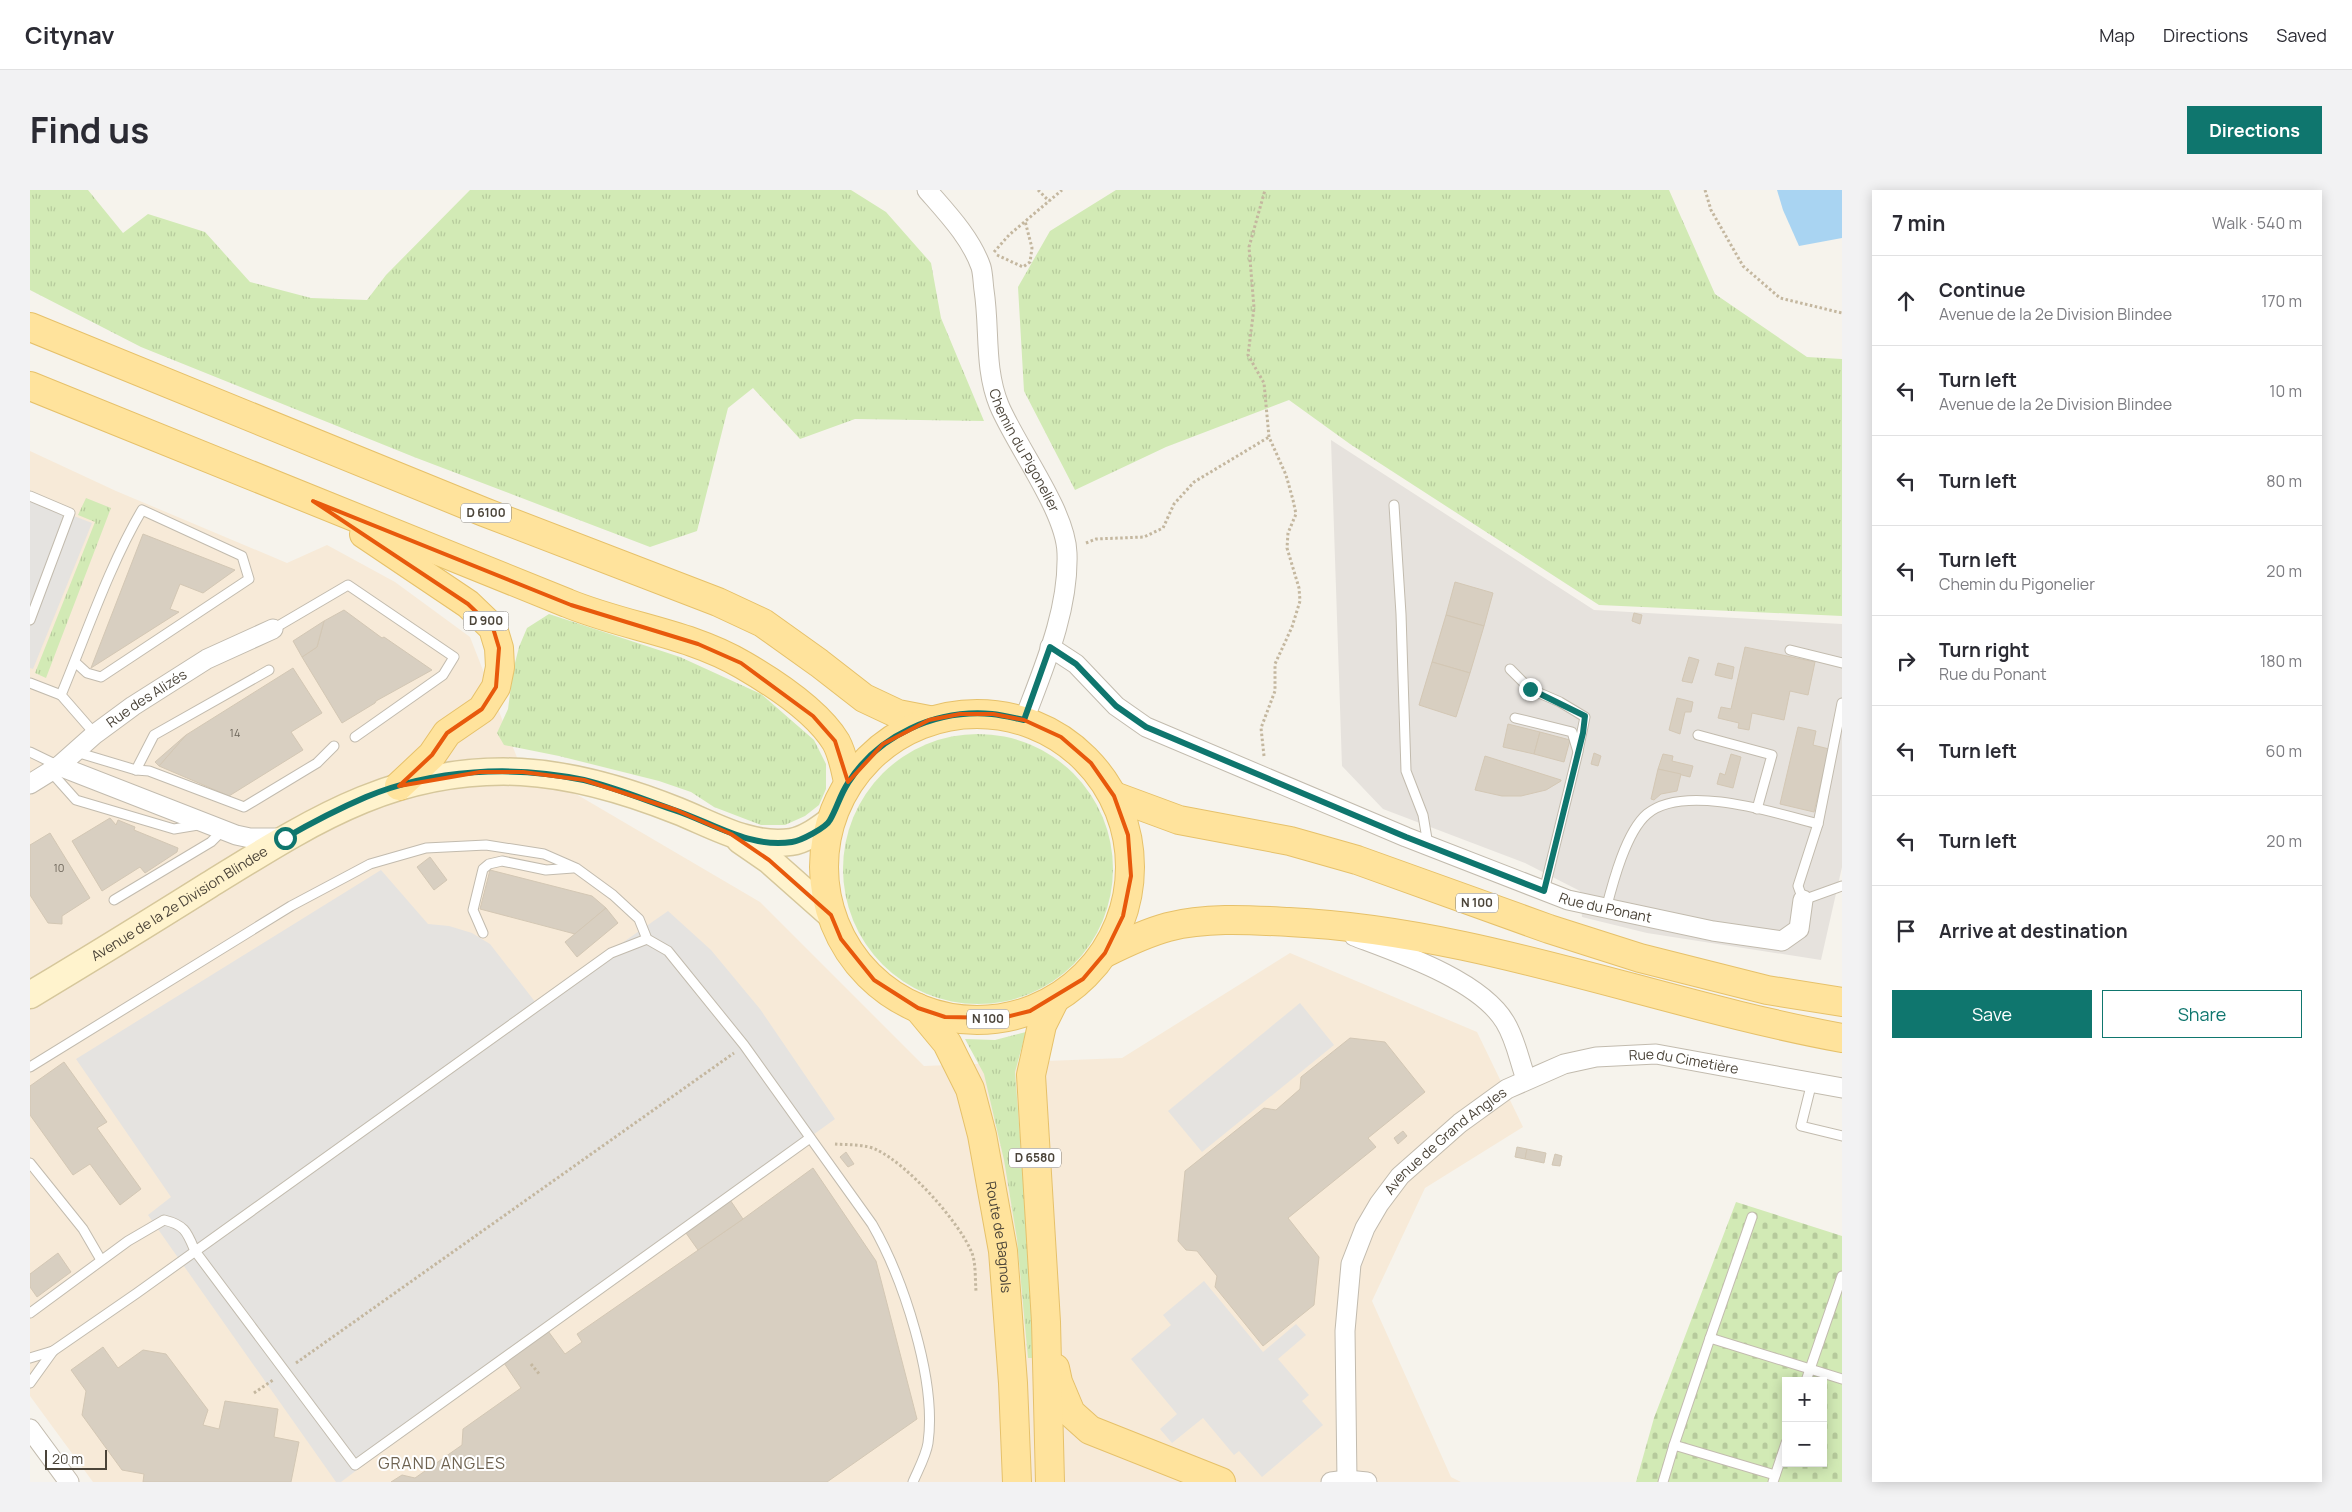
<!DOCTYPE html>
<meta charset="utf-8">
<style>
:root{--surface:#fff;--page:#f2f2f3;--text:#2b2b33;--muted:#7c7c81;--line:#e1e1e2;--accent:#0f766e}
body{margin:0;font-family:Manrope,sans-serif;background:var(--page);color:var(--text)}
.controls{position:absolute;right:15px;bottom:15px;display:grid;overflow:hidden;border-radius:0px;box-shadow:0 2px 12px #0003}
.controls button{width:45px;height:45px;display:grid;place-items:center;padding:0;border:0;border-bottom:1px solid var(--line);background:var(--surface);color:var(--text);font:25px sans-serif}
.scale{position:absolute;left:15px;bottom:12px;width:62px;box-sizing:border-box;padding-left:5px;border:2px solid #4b4439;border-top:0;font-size:14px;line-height:18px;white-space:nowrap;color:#4b4439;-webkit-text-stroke:4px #fff;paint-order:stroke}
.stop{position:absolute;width:15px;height:15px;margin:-11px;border:4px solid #0f766e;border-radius:50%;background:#fff}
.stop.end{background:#0f766e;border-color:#fff;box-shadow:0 1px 5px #0008}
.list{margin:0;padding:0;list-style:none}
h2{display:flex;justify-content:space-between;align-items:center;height:65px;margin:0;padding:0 20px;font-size:21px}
h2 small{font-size:16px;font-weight:400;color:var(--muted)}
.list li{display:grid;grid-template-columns:32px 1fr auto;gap:15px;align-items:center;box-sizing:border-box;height:90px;padding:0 20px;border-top:1px solid var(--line)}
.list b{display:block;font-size:19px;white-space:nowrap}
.list p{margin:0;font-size:16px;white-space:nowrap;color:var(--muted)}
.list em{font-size:16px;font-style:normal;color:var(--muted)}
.actions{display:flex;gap:10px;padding:15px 20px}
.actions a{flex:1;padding:11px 0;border:1px solid var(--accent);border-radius:0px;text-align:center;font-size:18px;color:var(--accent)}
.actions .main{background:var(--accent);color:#fff}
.icon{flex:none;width:28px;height:28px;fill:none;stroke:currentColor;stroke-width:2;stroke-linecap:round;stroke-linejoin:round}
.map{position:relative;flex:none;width:1812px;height:1292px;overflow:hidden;border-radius:0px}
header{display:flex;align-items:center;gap:30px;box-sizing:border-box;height:70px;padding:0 25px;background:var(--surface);border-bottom:1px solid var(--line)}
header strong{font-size:24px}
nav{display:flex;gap:28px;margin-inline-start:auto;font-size:18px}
.intro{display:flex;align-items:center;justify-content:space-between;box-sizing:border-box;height:120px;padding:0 30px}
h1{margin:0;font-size:35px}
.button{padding:12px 22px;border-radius:0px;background:var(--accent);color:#fff;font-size:18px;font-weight:700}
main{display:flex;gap:30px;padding:0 30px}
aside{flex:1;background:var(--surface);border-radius:0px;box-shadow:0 2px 12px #0003}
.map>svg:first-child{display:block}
</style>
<header>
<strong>Citynav</strong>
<nav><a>Map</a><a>Directions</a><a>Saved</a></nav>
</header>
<div class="intro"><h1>Find us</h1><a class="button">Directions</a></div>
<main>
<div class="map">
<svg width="1812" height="1292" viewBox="0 0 1812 1292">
<defs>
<pattern id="grass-tufts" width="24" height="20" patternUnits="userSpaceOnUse" patternTransform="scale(1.25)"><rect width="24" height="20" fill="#d2eab5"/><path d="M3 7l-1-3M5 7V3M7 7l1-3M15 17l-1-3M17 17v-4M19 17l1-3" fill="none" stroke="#b6ca9c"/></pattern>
<pattern id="cemetery-stones" width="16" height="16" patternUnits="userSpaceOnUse" patternTransform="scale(1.25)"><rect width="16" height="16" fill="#d2eab5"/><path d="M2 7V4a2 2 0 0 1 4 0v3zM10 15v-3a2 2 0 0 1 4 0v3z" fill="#b6ca9c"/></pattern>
</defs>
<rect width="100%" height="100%" fill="#f6f3ec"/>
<polygon fill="#f7ead8" points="0,261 86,301 257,373 297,355 365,392 440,447 488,570 730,712 894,876 1092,868 1260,763 1447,842 1493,937 1395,998 1342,1111 1421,1287 1431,1292 63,1292 0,1206"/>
<polygon fill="#e6e2dd" points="1301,250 1564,420 1812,434 1812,677 1791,770 1617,743 1552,727 1550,701 1495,673 1353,619 1312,576"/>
<g fill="url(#grass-tufts)">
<polygon points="0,0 58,0 93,43 118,24 175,42 220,92 281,108 337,110 356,85 440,0 821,0 856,22 901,73 911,128 954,231 825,229 770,249 723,198 698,218 667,341 620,357 384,267 111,157 0,100"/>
<polygon points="1086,0 1639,0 1685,104 1777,167 1812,169 1812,426 1569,415 1320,254 1259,210 1136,257 1045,300 994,201 988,97 1020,41"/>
<polygon points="56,308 81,318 16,488 5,483 65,332 48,325"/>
<polygon points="519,424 650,467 731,504 784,550 796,574 796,599 789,615 775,626 755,635 731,635 684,617 661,602 629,591 529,566 474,555 467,543 478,519 483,481 489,457 497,438"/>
<circle cx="948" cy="679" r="135"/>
<polygon points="996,842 985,882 1007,1168 998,1168 987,1049 974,970 954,884 935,849 965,850"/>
</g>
<path fill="url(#cemetery-stones)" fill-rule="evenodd" d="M1706 1012 1812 1046V1292H1606L1624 1228ZM1756 1191H1793V1273H1756Z"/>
<g fill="#e5e3e0">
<polygon points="0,309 62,333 3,479 0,478"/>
<polygon points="351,680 398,734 419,736 442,743 460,754 506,813 638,721 681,760 730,819 805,929 509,1143 311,1292 306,1292 118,1025 141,1007 46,869"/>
<polygon points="1270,813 1304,855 1172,962 1138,921"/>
<polygon points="1174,1091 1233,1162 1266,1134 1276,1145 1248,1169 1279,1205 1272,1211 1293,1235 1232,1287 1209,1261 1204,1265 1173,1228 1142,1253 1130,1239 1147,1224 1101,1169 1141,1135 1133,1125"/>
</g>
<polygon fill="#a9d4f2" points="1747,0 1812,0 1812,48 1769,56 1753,20"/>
<g fill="#d8cfc1" stroke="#d3c7b4">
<polygon points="113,344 205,380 173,403 150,394 140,419 149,422 61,478"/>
<polygon points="1425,392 1463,403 1454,436 1416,425"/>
<polygon points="314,420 352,448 354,447 402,480 346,511 345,513 312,533 272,467 287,457 294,431"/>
<polygon points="1604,423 1612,425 1610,434 1602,431"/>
<polygon points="1416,425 1454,436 1440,483 1402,472"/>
<polygon points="294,431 287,457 272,467 263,451"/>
<polygon points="1715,457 1785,472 1778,505 1760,501 1754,530 1722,523 1719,540 1708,538 1709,533 1688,528 1691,517 1701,519"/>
<polygon points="1659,467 1669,470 1662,493 1652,491"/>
<polygon points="1402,472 1440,483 1426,527 1389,515"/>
<polygon points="1688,473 1704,477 1702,489 1685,485"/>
<polygon points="263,478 292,523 261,542 273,560 199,606 129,576 156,545"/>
<polygon points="1647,508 1663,512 1661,522 1655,522 1650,544 1639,540"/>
<polygon points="1478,534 1510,542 1504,564 1473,557"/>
<polygon points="1768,537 1786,541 1783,555 1799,559 1784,622 1750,614"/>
<polygon points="1510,542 1540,550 1534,572 1504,564"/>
<polygon points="156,545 129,576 125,572"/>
<polygon points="1564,563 1571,566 1568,576 1561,574"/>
<polygon points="1633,564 1643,566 1642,571 1663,576 1660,587 1628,579"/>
<polygon points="1701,564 1711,567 1703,598 1687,594 1690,583 1695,585"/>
<polygon points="1455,566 1531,590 1531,591 1516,600 1491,606 1472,606 1445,600"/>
<polygon points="1628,579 1651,584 1647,601 1631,604 1624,610 1621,609"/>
<polygon points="80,628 86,635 88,630 105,637 104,640 148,658 147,662 115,683 110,677 72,701 42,651"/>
<polygon points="20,643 60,708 32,726 32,734 18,733 0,705 0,655"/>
<polygon points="400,667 417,690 404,700 387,677"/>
<polygon points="460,680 562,706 576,718 545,744 450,719"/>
<polygon points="576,718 588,733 547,767 535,752"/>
<polygon points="1320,848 1355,852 1395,902 1338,948 1346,957 1258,1028 1289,1067 1284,1115 1233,1156 1185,1097 1187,1086 1167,1061 1156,1060 1148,1051 1155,981 1234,918 1246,920 1270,899 1271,887"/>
<polygon points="34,872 77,932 67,938 111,999 90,1015 60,974 43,985 0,925 0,896"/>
<polygon points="1373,941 1377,946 1368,954 1364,948"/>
<polygon points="1487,957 1497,959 1495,969 1485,967"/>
<polygon points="1497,959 1516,963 1514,973 1495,969"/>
<polygon points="816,962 824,974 818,977 810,967"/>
<polygon points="1525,964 1532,966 1530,976 1522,975"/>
<polygon points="783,978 846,1071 887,1229 797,1292 361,1292 372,1285 385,1288 432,1255 433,1239 491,1198 474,1173 518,1141 535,1164 552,1152 547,1144 713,1029"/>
<polygon points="696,1004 713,1029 668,1060 651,1036"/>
<polygon points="28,1063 41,1082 7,1107 0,1097 0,1084"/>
<polygon points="73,1157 88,1178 113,1160 136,1164 178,1220 173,1235 189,1239 195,1211 248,1219 244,1247 269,1252 261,1292 113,1292 114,1284 92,1280 52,1225 56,1201 41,1180"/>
</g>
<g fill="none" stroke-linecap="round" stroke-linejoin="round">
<defs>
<g id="lane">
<polyline points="0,306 40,323 0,430"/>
<polyline points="1364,315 1371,424 1376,581 1393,625 1398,655"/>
<polyline points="243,439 318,395 424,467 413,485 325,547"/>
<polyline points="1760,460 1812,473"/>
<path d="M45 472 57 483 71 487 219 389 212 366 112 320C79 376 56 445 31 505L65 544"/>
<polyline points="1480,479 1500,499 1530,512 1555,527 1548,561"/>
<polyline points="0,493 31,505"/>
<polyline points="1485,528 1542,542 1548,562 1514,701"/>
<polyline points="1668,545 1742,565 1727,619"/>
<polyline points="0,562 29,576"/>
<polyline points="46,562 106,580 119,581 214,617 287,573 304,556"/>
<polyline points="106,580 124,545 239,480"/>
<polyline points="21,582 46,610 144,639 168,635"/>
<polyline points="1788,634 1768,696 1773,710 1812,696"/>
<polyline points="84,710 181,652 193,640"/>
<path d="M1576 719C1583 692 1596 642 1617 624 1654 593 1746 623 1788 634L1812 513"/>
<polyline points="453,743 443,720 453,679 459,674 472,671 516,680 543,678"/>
<path d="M0 877 261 716 340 674 396 658 456 655 514 664 546 678 583 705 609 729 617 749 638 761 714 855 842 1034C873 1088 907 1190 898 1253 896 1266 888 1280 883 1292"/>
<polyline points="1782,892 1771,936 1812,946"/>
<polyline points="0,973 53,1039 71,1070"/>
<path d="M0 1123 98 1051 134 1030C155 1035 157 1042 165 1061L325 1275 780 948"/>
<polyline points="1680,1148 1722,1027"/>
<polyline points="0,1168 23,1161 107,1103 581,763 617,749"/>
<polyline points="1776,1191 1780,1179 1812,1189"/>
<polyline points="0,1193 23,1161"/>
<polyline points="1644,1255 1680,1148 1780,1179 1812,1086"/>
<polyline points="1633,1292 1644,1255 1745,1285"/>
<polyline points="1743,1292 1756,1253"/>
</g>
<g id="street">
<path id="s1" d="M897 0C917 23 941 48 951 77 953 84 953 93 954 100 960 139 954 178 969 215 986 256 1036 321 1037 363 1039 420 1014 477 994 530"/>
<path id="s2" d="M1020 457 1046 474 1086 516 1116 537 1376 647 1538 710 1683 741 1752 751 1769 739 1773 710"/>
<polyline points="29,576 206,645 220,648 254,648"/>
<path id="s3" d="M0 594 29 576 65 544 103 516 177 469 243 439"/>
<path d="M1324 746C1369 763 1450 790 1475 832 1486 850 1489 870 1496 889"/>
<polyline points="0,1239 39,1292"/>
<path id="s4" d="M1317 1290 1315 1141 1321 1074 1335 1038 1349 1014 1370 986 1430 933 1477 899 1534 874 1566 867 1626 864 1812 898"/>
<polyline points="1301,1292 1317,1290 1337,1292"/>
</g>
<g id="secondary">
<polyline points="710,650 739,670 801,725"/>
<path id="s5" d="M0 805C60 769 120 732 179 695 281 632 365 576 491 582 544 585 598 601 648 621 683 635 721 658 761 652 775 650 788 640 799 632"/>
</g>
<g id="primary">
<polyline points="0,137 454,322 688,412 733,433 789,473 834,508 868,524 899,530"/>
<path d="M0 196C179 269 358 341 537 413 595 437 659 443 713 475 744 493 787 521 806 552 813 565 815 578 818 592"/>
<polyline points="334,344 438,414 463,438 469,458 470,477 466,497 452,519 417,543 402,565 369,596"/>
<circle cx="947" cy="677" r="153"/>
<polyline points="1084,606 1149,630 1260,651 1327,670 1519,739 1610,768 1737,800 1812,812"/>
<path d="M1075 763C1095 753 1116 743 1138 737 1177 727 1220 730 1259 732 1449 741 1627 814 1812 848"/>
<path id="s6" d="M888 818 917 853 940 899 952 945 973 1061 983 1193 987 1292"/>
<polyline points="1025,1178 1028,1192 1041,1223 1060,1240 1191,1292"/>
<polyline points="1020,1292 1016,1132 1001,885 1012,835 1025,809"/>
</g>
</defs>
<use href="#lane" stroke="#c2bbae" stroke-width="11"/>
<use href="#street" stroke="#c2bbae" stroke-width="21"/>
<use href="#secondary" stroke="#d6c79b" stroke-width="29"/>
<use href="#primary" stroke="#e6c16a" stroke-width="30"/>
<g stroke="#c4b79f" stroke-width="3" stroke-dasharray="2.5 2.5" stroke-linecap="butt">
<polyline points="1008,0 1019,11"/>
<polyline points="1675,0 1681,20 1713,76 1750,108 1812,123"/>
<polyline points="964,62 979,45 1032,0"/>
<polyline points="967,65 993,77 1000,72 1002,58 995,31"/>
<polyline points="1056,353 1066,349 1114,347 1133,338 1144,314 1164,292 1239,247"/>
<polyline points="1234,566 1231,538 1245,501 1245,474 1262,437 1270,411 1269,398 1257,358 1258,343 1266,324 1263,310 1256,285 1239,247 1234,193 1218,165 1224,118 1219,57 1235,0"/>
<path d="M805 954C818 955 836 954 847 960 877 974 929 1031 942 1063 946 1074 945 1089 946 1101"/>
<polyline points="266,1173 704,863"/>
<polyline points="501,1174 510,1185"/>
<polyline points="224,1203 243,1190"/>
</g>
<use href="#lane" stroke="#fff" stroke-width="9"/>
<use href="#street" stroke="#fff" stroke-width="19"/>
<use href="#secondary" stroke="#fff3cd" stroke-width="26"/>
<use href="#primary" stroke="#ffe39c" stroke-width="28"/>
</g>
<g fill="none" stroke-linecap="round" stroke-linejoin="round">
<path stroke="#0f766e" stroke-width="6" d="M255 648C281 633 308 619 336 607 403 579 484 575 554 590 584 597 615 610 644 620 681 632 720 659 762 652 770 651 796 638 800 630 807 618 810 605 818 593 848 545 906 519 962 524 973 525 984 528 994 530L1020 457 1046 474 1086 516 1116 537 1376 647 1514 701 1553 543 1555 526 1500 499"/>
</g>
<path fill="none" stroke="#e8590c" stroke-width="4" stroke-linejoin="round" d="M283 311 541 415 668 454 711 473 783 526 805 551 818 592 853 554 899 530 930 524H963L994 530 1031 547 1061 573 1084 606 1098 645 1101 686 1093 726 1075 763 1053 789 1000 821 972 828 915 827 888 818 844 790 811 749 801 725 739 670 701 644 646 620 554 590 493 582H450L369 596 402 565 417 543 452 519 466 497 469 458 463 438 438 414Z"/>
<g text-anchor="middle" stroke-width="4" stroke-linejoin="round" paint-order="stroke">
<g font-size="11" fill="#6e675b">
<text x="205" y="547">14</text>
<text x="29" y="682">10</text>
</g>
<g fill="#fff" stroke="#817c74" stroke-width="1">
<rect x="431" y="313.5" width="50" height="19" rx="4"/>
<rect x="433.5" y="421.5" width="45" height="19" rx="4"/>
<rect x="1426" y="703.5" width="42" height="19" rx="4"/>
<rect x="937" y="819.5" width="42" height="19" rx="4"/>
<rect x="979" y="958.5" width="52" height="19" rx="4"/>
</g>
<g font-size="12" font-weight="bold" fill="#4b4439">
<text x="456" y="327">D 6100</text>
<text x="456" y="435">D 900</text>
<text x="1447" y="717">N 100</text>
<text x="958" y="833">N 100</text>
<text x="1005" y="972">D 6580</text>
</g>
<g font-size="14" fill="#4b4439" stroke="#fff">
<text dy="5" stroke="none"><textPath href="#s1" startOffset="286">Chemin du Pigonelier</textPath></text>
<text dy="5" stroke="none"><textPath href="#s3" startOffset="145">Rue des Alizés</textPath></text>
<text dy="5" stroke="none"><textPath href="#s5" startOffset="175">Avenue de la 2e Division Blindee</textPath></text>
<text dy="5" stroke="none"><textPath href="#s2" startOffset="620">Rue du Ponant</textPath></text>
<text dy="5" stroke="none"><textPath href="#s4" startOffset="639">Rue du Cimetière</textPath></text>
<text dy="5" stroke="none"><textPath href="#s4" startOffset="375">Avenue de Grand Angles</textPath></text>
<text dy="5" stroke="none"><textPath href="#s6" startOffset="248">Route de Bagnols</textPath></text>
</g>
<g font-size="16" letter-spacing="1" fill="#6e6250" stroke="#fff">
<text x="412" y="1279">GRAND ANGLES</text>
</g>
</g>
</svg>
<div class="controls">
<button>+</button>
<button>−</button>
</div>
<div class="scale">20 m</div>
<div class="stop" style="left:255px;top:648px"></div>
<div class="stop end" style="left:1500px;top:499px"></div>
</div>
<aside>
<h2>7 min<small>Walk · 540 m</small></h2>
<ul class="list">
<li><svg class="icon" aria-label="ahead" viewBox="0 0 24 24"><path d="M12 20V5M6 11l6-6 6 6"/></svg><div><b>Continue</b><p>Avenue de la 2e Division Blindee</p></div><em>170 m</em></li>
<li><svg class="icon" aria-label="left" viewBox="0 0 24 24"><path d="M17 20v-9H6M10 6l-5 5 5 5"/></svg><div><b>Turn left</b><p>Avenue de la 2e Division Blindee</p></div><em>10 m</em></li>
<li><svg class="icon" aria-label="left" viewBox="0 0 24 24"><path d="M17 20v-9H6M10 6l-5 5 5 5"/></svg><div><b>Turn left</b></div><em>80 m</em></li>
<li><svg class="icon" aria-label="left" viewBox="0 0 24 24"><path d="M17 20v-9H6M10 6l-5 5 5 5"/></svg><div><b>Turn left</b><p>Chemin du Pigonelier</p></div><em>20 m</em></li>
<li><svg class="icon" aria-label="right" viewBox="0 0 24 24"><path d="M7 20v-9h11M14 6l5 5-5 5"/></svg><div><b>Turn right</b><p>Rue du Ponant</p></div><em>180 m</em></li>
<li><svg class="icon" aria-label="left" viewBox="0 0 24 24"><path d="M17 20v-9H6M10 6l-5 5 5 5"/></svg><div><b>Turn left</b></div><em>60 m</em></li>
<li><svg class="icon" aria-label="left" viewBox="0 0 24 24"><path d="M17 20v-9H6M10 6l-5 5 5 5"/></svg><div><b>Turn left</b></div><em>20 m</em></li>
<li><svg class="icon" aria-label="arrive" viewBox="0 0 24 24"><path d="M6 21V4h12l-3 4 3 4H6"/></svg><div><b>Arrive at destination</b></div></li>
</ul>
<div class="actions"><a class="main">Save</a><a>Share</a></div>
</aside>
</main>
